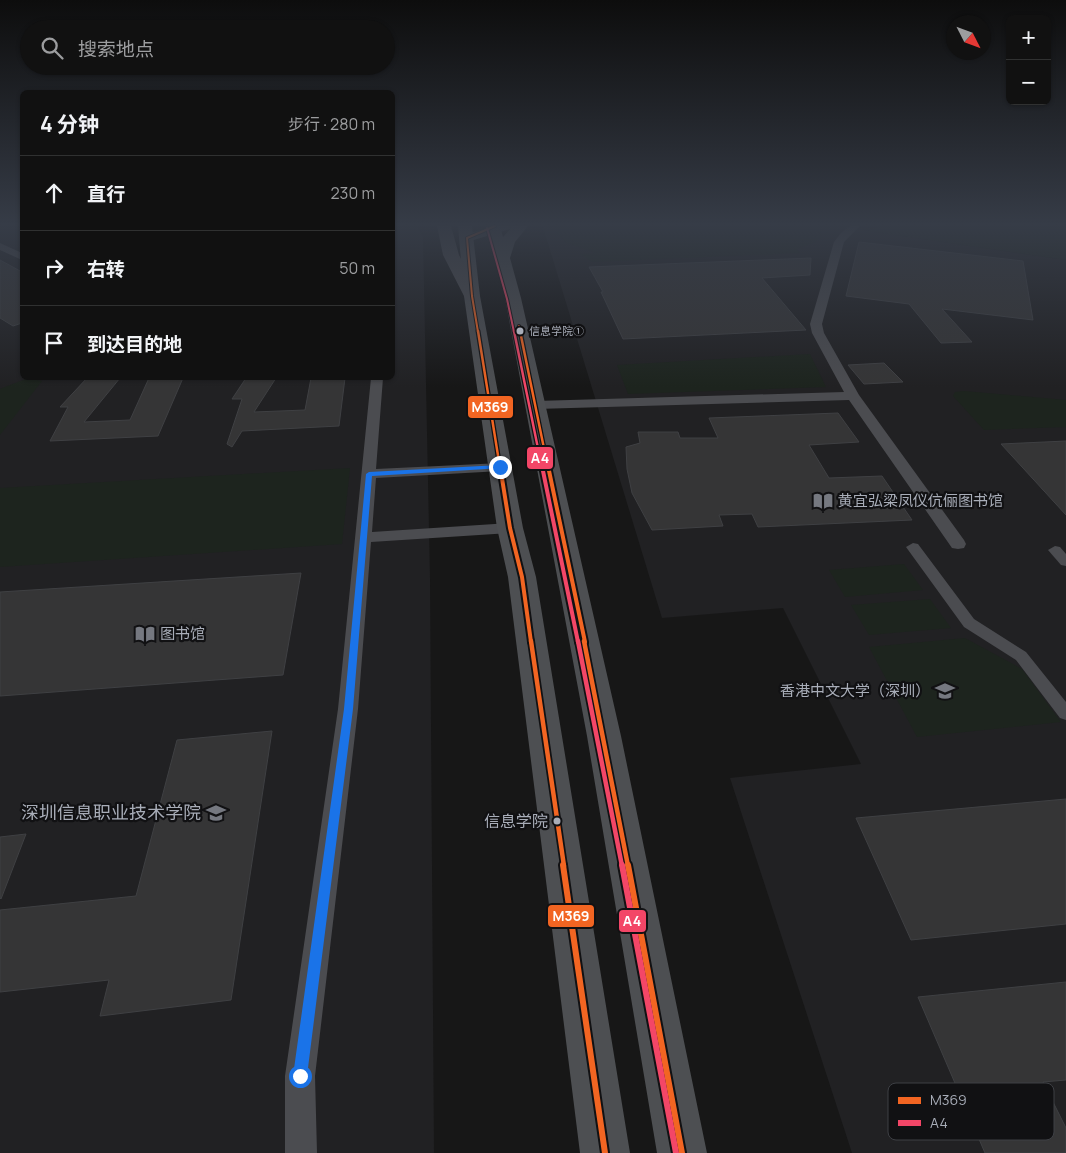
<!DOCTYPE html>
<html lang="zh">
<meta charset="utf-8">
<style>
:root{--surface:#111;--page:#1e1f1f;--text:#f1f3f6;--muted:#9c9d9f;--line:#303131}
body{margin:0;font-family:Manrope,"Noto Sans SC",sans-serif;background:var(--page);color:var(--text)}
.controls{position:absolute;right:15px;top:15px;display:grid;overflow:hidden;border-radius:8px;box-shadow:0 1px 4px #0004}
.controls button{width:45px;height:45px;display:grid;place-items:center;padding:0;border:0;border-bottom:1px solid var(--line);background:var(--surface);color:var(--text);font:25px sans-serif}
.compass{position:absolute;left:946px;top:15px;width:45px;height:45px;border-radius:50%;background:var(--surface);box-shadow:0 1px 4px #0004;rotate:132deg}
.stop{position:absolute;width:15px;height:15px;margin:-11px;border:4px solid #1a73e8;border-radius:50%;background:#fff}
.stop.end{background:#1a73e8;border-color:#fff;box-shadow:0 1px 5px #0008}
.list{margin:0;padding:0;list-style:none}
h2{display:flex;justify-content:space-between;align-items:center;height:65px;margin:0;padding:0 20px;font-size:21px}
h2 small{font-size:16px;font-weight:400;color:var(--muted)}
.list li{display:grid;grid-template-columns:32px 1fr auto;gap:15px;align-items:center;box-sizing:border-box;height:75px;padding:0 20px;border-top:1px solid var(--line)}
.list b{display:block;font-size:19px;white-space:nowrap}
.list em{font-size:16px;font-style:normal;color:var(--muted)}
.icon{flex:none;width:28px;height:28px;fill:none;stroke:currentColor;stroke-width:2;stroke-linecap:round;stroke-linejoin:round}
.map{position:relative;flex:none;width:1066px;height:1153px;overflow:hidden}
.search{position:absolute;background:var(--surface);box-shadow:0 1px 4px #0004;left:20px;top:20px;width:375px;height:55px;display:flex;align-items:center;gap:12px;box-sizing:border-box;padding:0 18px;border-radius:28px;color:var(--muted);font-size:19px}
.panel{position:absolute;background:var(--surface);box-shadow:0 1px 4px #0004;left:20px;top:90px;width:375px;height:290px;border-radius:8px}
.map>svg:first-child{display:block}
</style>
<div class="map">
<svg width="1066" height="1153" viewBox="0 0 1066 1153">
<rect width="100%" height="100%" fill="#171717"/>
<g fill="#212123">
<polygon points="0,226 22,226 22,378 392,378 393,226 417,226 423,237 430,578 434,1153 0,1153"/>
<polygon points="545,226 848,226 868,231 1066,260 1066,1153 852,1153 730,778 861,764 783,608 662,618 543,227"/>
</g>
<g fill="#1d241e">
<polygon points="560,226 819,226 821,229 820,238 815,242 797,249 800,253 592,262 580,254 595,253 565,242 557,233"/>
<polygon points="880,226 1066,226 1066,260 868,231"/>
<polygon points="810,354 826,387 628,394 617,365"/>
<polygon points="28,378 42,381 0,435 0,389"/>
<polygon points="964,391 1066,400 1066,427 984,430 953,396 955,392"/>
<polygon points="350,468 342,544 0,567 0,488"/>
<polygon points="904,564 923,590 845,597 829,570"/>
<polygon points="930,599 951,628 869,635 851,605"/>
<polygon points="965,638 1022,669 1061,722 917,737 869,647"/>
</g>
<g fill="#353536" stroke="#3f4043">
<polygon points="859,242 1023,261 1033,320 942,309 972,342 941,343 909,304 846,296"/>
<polygon points="811,258 810,275 762,278 806,330 623,339 601,292 603,292 589,267"/>
<polygon points="0,260 22,272 22,323 13,326 0,318"/>
<polygon points="884,363 903,382 864,384 848,365"/>
<polygon points="87,378 120,378 84,422 130,420 149,378 183,378 158,436 50,441 68,407 60,407"/>
<polygon points="246,378 276,378 254,412 305,410 311,378 345,378 339,426 242,431 232,447 227,444 242,399 232,399"/>
<polygon points="838,413 859,442 809,445 829,478 882,476 912,520 758,527 752,514 719,515 723,526 652,530 632,493 627,469 626,447 640,443 638,432 678,432 680,438 718,438 709,418"/>
<polygon points="1066,441 1066,515 1001,444"/>
<polygon points="301,573 283,675 0,696 0,592"/>
<polygon points="272,731 231,1000 100,1016 109,980 0,992 0,910 136,896 177,740"/>
<polygon points="1066,799 1066,924 911,940 856,818"/>
<polygon points="26,834 1,899 0,898 0,837"/>
<polygon points="1066,982 1066,1080 1043,1082 1066,1128 1066,1153 985,1153 918,997"/>
</g>
<g fill="none" stroke-linecap="round" stroke-linejoin="round">
<g fill="#4b4c50" fill-rule="evenodd">
<polygon points="913,543 918,544 974,619 1026,652 1066,702 1066,720 1060,718 1016,660 964,627 906,547"/>
<polygon points="1055,546 1060,547 1066,554 1066,566 1061,565 1048,550"/>
</g>
<g fill="#4b4c50" fill-rule="evenodd">
<polygon points="850,226 860,226 844,242 822,324 824,333 859,395 964,540 966,544 964,548 958,549 952,548 849,400 536,409 529,405 536,401 844,392 812,333 810,324 834,242 841,233"/>
<polygon points="0,243 22,253 22,260 0,250"/>
<polygon points="371,378 383,378 376,469 501,463 506,464 508,467 506,470 501,471 376,478 372,532 510,523 516,525 518,528 516,531 510,533 371,542 358,709 315,1076 317,1153 285,1153 285,1076 338,709"/>
</g>
<polygon fill="#4b4c50" fill-rule="evenodd" points="496,226 515,226 513,228 467,242 461,238 463,235"/>
<g fill="#4d4f52" fill-rule="evenodd">
<polygon points="458,226 472,226 480,296 523,528 536,577 630,1153 580,1153 508,577 497,528 464,296"/>
<polygon points="486,226 500,226 503,237 513,226 528,226 515,242 510,258 521,298 621,736 707,1153 657,1153 587,736 505,298"/>
</g>
<polygon fill="#4e4e51" fill-rule="evenodd" points="437,226 451,226 459,255 480,296 478,300 466,300 464,296 443,255"/>
<defs>
<g id="bus-1-far4">
<polyline points="519,326 520,332"/>
<polyline points="478,332 472,296 467,238 495,226"/>
</g>
<g id="bus-1-far3">
<polyline points="478,331 500,468"/>
<polyline points="520,331 548,468"/>
</g>
<g id="bus-1-far2">
<polyline points="500,466 510,528 522,577 531,642"/>
<polyline points="548,466 585,642"/>
</g>
<g id="bus-1-far1">
<polyline points="531,641 564,866"/>
<polyline points="584,641 628,866"/>
</g>
<g id="bus-1">
<polyline points="563,865 605,1153"/>
<polyline points="628,865 682,1153"/>
</g>
<polyline id="bus-2-far4" points="487,228 507,299 514,332"/>
<polyline id="bus-2-far3" points="514,331 542,468"/>
<polyline id="bus-2-far2" points="542,466 578,642"/>
<polyline id="bus-2-far1" points="578,641 622,866"/>
<polyline id="bus-2" points="622,865 676,1153"/>
</defs>
<use href="#bus-1-far4" stroke="#111113" stroke-width="4"/>
<use href="#bus-1-far3" stroke="#111113" stroke-width="5"/>
<use href="#bus-1-far2" stroke="#111113" stroke-width="8"/>
<use href="#bus-1-far1" stroke="#111113" stroke-width="8"/>
<use href="#bus-1" stroke="#111113" stroke-width="10"/>
<use href="#bus-2-far4" stroke="#111113" stroke-width="4"/>
<use href="#bus-2-far3" stroke="#111113" stroke-width="5"/>
<use href="#bus-2-far2" stroke="#111113" stroke-width="8"/>
<use href="#bus-2-far1" stroke="#111113" stroke-width="8"/>
<use href="#bus-2" stroke="#111113" stroke-width="10"/>
<use href="#bus-1-far4" stroke="#f26522" stroke-width="2"/>
<use href="#bus-1-far3" stroke="#f26522" stroke-width="2.5"/>
<use href="#bus-1-far2" stroke="#f26522" stroke-width="4"/>
<use href="#bus-1-far1" stroke="#f26522" stroke-width="4.5"/>
<use href="#bus-1" stroke="#f26522" stroke-width="6"/>
<use href="#bus-2-far4" stroke="#f34667" stroke-width="2"/>
<use href="#bus-2-far3" stroke="#f34667" stroke-width="2.5"/>
<use href="#bus-2-far2" stroke="#f34667" stroke-width="4"/>
<use href="#bus-2-far1" stroke="#f34667" stroke-width="4.5"/>
<use href="#bus-2" stroke="#f34667" stroke-width="6"/>
</g>
<linearGradient id="sky" x2="0" y2="1"><stop stop-color="#0d0d0d"/><stop offset="0.58" stop-color="#363c47"/><stop offset="1" stop-color="#363c47" stop-opacity="0"/></linearGradient>
<rect width="1066" height="387" fill="url(#sky)"/>
<polygon fill="#1a73e8" points="500,465 503,465 503,468 372,476 353,709 307,1076 305,1081 300,1083 295,1081 293,1076 344,709 366,474 369,472"/>
<defs>
<symbol id="library-bare" viewBox="-9 -9 18 18"><path d="M-6-4Q-3-5.5-.7-3.5V5Q-3 3-6 4ZM6-4Q3-5.5 .7-3.5V5Q3 3 6 4Z" fill="#757880" stroke="#111113" stroke-width="2.5" paint-order="stroke"/></symbol>
<symbol id="university-bare" viewBox="-9 -9 18 18"><path d="M0-5L7-2L0 1L-7-2ZM-4 1L0 2.5L4 1V4Q0 6-4 4Z" fill="#757880" stroke="#111113" stroke-width="2.5" paint-order="stroke"/></symbol>
</defs>
<g fill-rule="evenodd">
<use href="#library-bare" x="809" y="487" width="28" height="28"/>
<use href="#library-bare" x="131" y="620" width="28" height="28"/>
<use href="#university-bare" x="931" y="677" width="28" height="28"/>
<use href="#university-bare" x="202" y="799" width="28" height="28"/>
</g>
<g fill="#a8adb8" stroke="#111113" stroke-width="2">
<circle cx="520" cy="331" r="4.5"/>
<circle cx="557" cy="821" r="4.5"/>
</g>
<g text-anchor="middle" stroke-width="4.5" stroke-linejoin="round" paint-order="stroke">
<g font-size="11" fill="#a8adb8" stroke="#111113" text-anchor="start">
<text x="529" y="335">信息学院①</text>
</g>
<g font-size="15" fill="#a8adb8" stroke="#111113" text-anchor="start">
<text x="838" y="506">黄宜弘梁凤仪伉俪图书馆</text>
<text x="160" y="639">图书馆</text>
<text x="930" y="696" text-anchor="end">香港中文大学（深圳）</text>
</g>
<g font-size="16" fill="#a8adb8" stroke="#111113" text-anchor="end">
<text x="548" y="827">信息学院</text>
</g>
<g font-size="18" fill="#a8adb8" stroke="#111113" text-anchor="end">
<text x="201" y="819">深圳信息职业技术学院</text>
</g>
</g>
<rect x="888" y="1083" width="166" height="57" rx="8" fill="#111113" stroke="#3e4045" stroke-width="1"/>
<rect x="898" y="1097" width="23" height="7" fill="#f26522"/>
<rect x="898" y="1120" width="23" height="6" fill="#f34667"/>
<g font-size="14" fill="#a8adb8">
<text x="930" y="1105">M369</text>
<text x="930" y="1128">A4</text>
</g>
<g stroke="#111113" stroke-width="2">
<rect x="467" y="395" width="47" height="24" rx="5" fill="#f26522"/>
<rect x="526" y="446" width="28" height="24" rx="5" fill="#f34667"/>
<rect x="547" y="904" width="48" height="24" rx="5" fill="#f26522"/>
<rect x="618" y="909" width="29" height="24" rx="5" fill="#f34667"/>
</g>
<g font-size="14" text-anchor="middle" font-weight="bold" fill="#fff">
<text x="490" y="412">M369</text>
<text x="540" y="463">A4</text>
<text x="571" y="921">M369</text>
<text x="632" y="926">A4</text>
</g>
</svg>
<div class="controls">
<button>+</button>
<button>−</button>
</div>
<svg class="compass" viewBox="-18 -18 36 36"><path d="M0-13l5 13h-10z" fill="#e53935"/><path d="M0 13l5-13h-10z" fill="#9c9d9f"/></svg>
<div class="stop" style="left:300px;top:1076px"></div>
<div class="stop end" style="left:500px;top:467px"></div>
<div class="search"><svg class="icon" aria-label="search" viewBox="0 0 24 24"><circle cx="10" cy="10" r="6"/><path d="M15 15l6 6"/></svg>搜索地点</div>
<section class="panel">
<h2>4 分钟<small>步行 · 280 m</small></h2>
<ul class="list">
<li><svg class="icon" aria-label="ahead" viewBox="0 0 24 24"><path d="M12 20V5M6 11l6-6 6 6"/></svg><div><b>直行</b></div><em>230 m</em></li>
<li><svg class="icon" aria-label="right" viewBox="0 0 24 24"><path d="M7 20v-9h11M14 6l5 5-5 5"/></svg><div><b>右转</b></div><em>50 m</em></li>
<li><svg class="icon" aria-label="arrive" viewBox="0 0 24 24"><path d="M6 21V4h12l-3 4 3 4H6"/></svg><div><b>到达目的地</b></div></li>
</ul>
</section>
</div>
